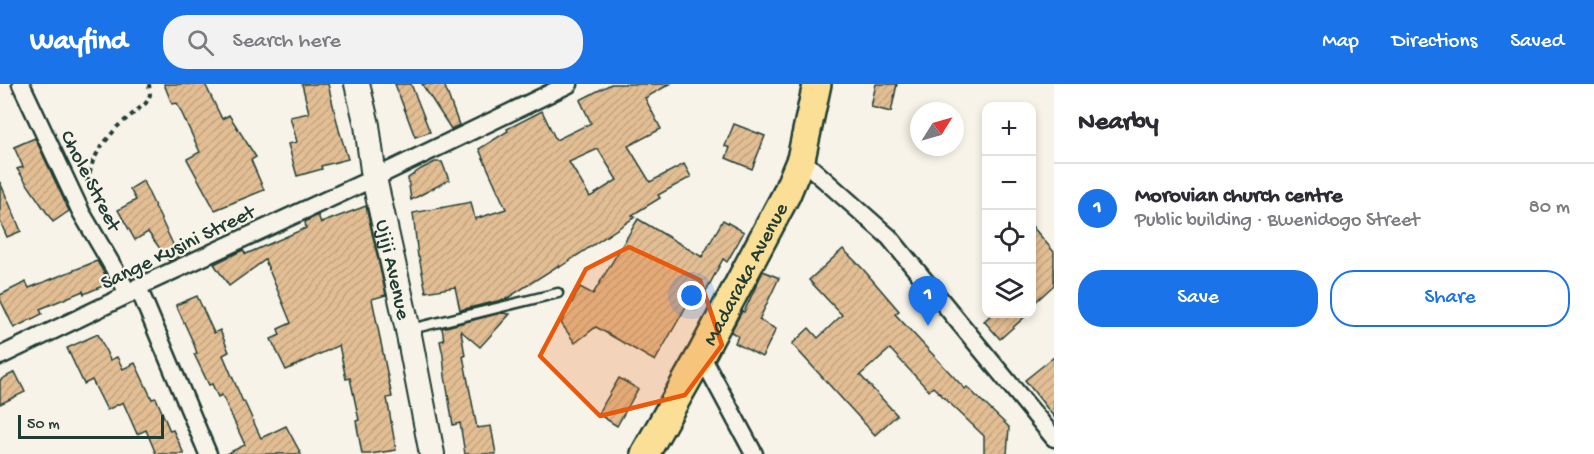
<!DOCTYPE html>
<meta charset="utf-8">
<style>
:root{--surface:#fff;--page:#f2f2f3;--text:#2b2b33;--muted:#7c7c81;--line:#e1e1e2;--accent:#1a73e8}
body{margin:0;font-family:"Gochi Hand",sans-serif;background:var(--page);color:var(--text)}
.controls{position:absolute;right:18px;top:18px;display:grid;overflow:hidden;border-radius:12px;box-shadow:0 3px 9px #0003}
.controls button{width:54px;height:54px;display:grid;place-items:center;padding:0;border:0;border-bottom:2px solid var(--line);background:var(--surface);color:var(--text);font:30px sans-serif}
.compass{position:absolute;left:910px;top:18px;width:54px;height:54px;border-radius:50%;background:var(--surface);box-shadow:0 3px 9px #0003;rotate:53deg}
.scale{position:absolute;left:18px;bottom:15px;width:146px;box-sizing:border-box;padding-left:6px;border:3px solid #1f3d34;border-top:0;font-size:16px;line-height:21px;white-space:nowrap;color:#1f3d34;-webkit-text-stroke:4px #f7f3e8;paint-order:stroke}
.you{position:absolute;left:692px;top:212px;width:21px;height:21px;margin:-15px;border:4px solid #fff;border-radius:50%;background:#1a73e8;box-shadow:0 0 0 9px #1a73e833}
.badge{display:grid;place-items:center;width:39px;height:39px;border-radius:50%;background:var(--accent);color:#fff;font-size:20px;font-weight:700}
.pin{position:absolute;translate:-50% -50px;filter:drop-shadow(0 2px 3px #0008)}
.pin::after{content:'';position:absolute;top:32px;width:21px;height:18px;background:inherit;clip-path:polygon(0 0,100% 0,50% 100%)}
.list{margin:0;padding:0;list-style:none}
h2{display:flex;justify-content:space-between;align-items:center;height:78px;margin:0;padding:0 24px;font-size:26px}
h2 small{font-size:20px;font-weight:400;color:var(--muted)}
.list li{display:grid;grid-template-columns:39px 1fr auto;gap:18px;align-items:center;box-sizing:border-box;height:90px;padding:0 24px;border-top:2px solid var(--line)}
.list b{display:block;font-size:22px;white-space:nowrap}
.list p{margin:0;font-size:20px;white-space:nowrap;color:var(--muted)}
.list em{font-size:20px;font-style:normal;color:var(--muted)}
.actions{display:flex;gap:12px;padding:18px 24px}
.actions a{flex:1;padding:14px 0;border:2px solid var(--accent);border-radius:24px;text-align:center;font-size:21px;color:var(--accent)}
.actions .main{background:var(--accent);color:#fff}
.icon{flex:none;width:33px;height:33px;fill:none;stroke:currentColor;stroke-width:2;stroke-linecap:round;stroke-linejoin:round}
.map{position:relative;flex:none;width:1054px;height:370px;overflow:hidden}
header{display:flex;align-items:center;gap:36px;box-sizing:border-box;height:84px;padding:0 30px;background:var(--accent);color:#fff}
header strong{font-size:28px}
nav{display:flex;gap:33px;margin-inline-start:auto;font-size:21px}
.search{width:420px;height:54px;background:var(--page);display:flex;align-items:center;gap:15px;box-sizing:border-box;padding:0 21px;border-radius:24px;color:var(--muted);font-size:22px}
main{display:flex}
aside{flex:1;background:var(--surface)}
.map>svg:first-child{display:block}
</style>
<header>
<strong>Wayfind</strong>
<div class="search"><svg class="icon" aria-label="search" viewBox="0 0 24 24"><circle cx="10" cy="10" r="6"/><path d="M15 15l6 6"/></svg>Search here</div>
<nav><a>Map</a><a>Directions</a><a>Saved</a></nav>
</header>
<main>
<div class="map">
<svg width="1054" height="370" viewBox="0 0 1054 370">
<defs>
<pattern id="building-hatch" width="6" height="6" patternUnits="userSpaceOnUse" patternTransform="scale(1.5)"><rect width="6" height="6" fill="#e3be94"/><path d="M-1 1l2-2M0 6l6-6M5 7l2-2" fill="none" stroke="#c2a480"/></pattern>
</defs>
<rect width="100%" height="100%" fill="#f7f3e8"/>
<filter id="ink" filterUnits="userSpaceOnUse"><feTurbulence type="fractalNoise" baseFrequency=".0167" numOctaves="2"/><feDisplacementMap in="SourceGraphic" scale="12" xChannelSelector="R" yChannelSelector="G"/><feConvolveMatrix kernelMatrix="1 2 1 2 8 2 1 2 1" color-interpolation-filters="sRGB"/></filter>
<g filter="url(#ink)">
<g fill="url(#building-hatch)" stroke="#1f3d34" stroke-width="1.5" fill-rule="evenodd">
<polygon points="164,0 205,0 222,35 229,31 256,73 251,76 264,106 215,126 187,75 200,68 177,19 172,20"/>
<polygon points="302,0 328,0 339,46 348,75 321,82 322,85 297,92 288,60 297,58 290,33 309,29"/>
<polygon points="395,0 411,0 430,48 415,53"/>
<polygon points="422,0 444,0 459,41 451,45"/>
<path d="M611 0H670L645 14 661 45 628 62 650 98 684 80 691 93 658 111 660 114 632 131 635 133 560 183 559 181 506 215 460 226 455 203 426 208 419 173H418L413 129 471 118 475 135 506 125 479 65 508 47 507 45 542 27 556 56 591 39 580 16ZM598 65 617 96 590 113 569 78Z"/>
<polygon points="876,0 897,0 891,28 871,23"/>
<polygon points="734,40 765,52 752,85 726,74 730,64 725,62"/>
<polygon points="35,54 69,127 53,138 17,85 23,83 14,63"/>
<polygon points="435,78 442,78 449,96 411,116 408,94 421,85"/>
<polygon points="143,97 179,173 169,177 148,148 135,156 118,126 136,116 130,105"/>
<polygon points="0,98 21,147 7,153 0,137"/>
<polygon points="366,122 386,211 372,215 392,313 387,314 396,366 370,370 362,370 356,337 359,336 350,294 346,295 339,261 286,286 271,255 280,251 278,245 291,239 265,176 229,202 214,180 243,166 246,170 306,144 305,138 318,131 321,139"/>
<polygon points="638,135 702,173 723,136 744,148 727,178 723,175 696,226 687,221 655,277 596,243 575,259 561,239 580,203 593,210"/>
<polygon points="1032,142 1054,168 1054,201 1032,221"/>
<polygon points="843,165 863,185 899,227 895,230 965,305 967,303 1009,343 1007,370 984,370 984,352 933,303 929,307 890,265 860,291 897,331 875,351 792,260 809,244 818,254 842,231 809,196"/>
<polygon points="97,177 110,199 84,210 83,207 40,225 42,230 14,244 0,215 0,211 26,198 29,204"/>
<polygon points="763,187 779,194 759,236 776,245 762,273 735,259 738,252 731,248 742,227 744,228"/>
<polygon points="197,212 214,249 220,246 229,268 223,271 243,318 244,317 261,354 286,342 301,370 226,370 245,361 222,311 218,313 212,300 209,301 194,270 197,269 193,258 176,221"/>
<polygon points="501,229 510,230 480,263 461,247 465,272 463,272 477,344 491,342 496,370 465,370 460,339 453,341 445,292 443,271 440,257 444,256 442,244"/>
<polygon points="992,230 1028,230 1000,255 984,237"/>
<polygon points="98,250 110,276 117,273 123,285 135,279 152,315 156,314 170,347 173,346 184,370 156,370 146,346 137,350 123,318 107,326 92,296 84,300 67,264"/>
<polygon points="1054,273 1054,333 1025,296"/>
<polygon points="15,288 25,308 0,320 0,296"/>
<polygon points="619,294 638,305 617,342 598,330"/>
</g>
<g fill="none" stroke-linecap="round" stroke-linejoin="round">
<defs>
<polyline id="lane" points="411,245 558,209"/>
<g id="street">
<polyline points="21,0 81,128 129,210"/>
<polyline points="801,75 889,153 1054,354"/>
<polyline points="138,203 208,370"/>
<polyline points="701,271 754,370"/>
<polyline points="0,272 129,210 138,203 374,94 569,0"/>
</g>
<g id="secondary">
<path id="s1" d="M357 0 367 41 374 94 408 246 432 370"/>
</g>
<g id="primary">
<path id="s2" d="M645 370 701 271 786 111 801 75 817 0"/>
</g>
</defs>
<use href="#lane" stroke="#1f3d34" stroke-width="13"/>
<use href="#street" stroke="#1f3d34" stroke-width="21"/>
<use href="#secondary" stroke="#1f3d34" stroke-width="28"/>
<use href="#primary" stroke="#1f3d34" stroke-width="32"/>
<polyline stroke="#1f3d34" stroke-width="4" stroke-dasharray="4.5 4.5" stroke-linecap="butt" points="87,98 93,77 100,64 118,42 146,19 150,11 149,0"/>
<use href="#lane" stroke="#f7f3e8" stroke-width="8"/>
<use href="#street" stroke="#f7f3e8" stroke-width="16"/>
<use href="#secondary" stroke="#f7f3e8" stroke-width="24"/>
<use href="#primary" stroke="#fbdf96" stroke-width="27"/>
</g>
</g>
<path fill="#e8590c" fill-opacity="0.2" stroke="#e8590c" stroke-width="4.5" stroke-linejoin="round" d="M629 163 700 196 722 261 685 311 600 332 540 272 586 185Z"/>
<g text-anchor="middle" stroke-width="4.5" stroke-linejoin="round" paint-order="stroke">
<g font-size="21" fill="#1f3d34" stroke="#f7f3e8">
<text transform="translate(92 96) rotate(63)" y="7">Chole Street</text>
<text transform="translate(177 162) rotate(-26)" y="7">Sange Kusini Street</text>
<text dy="7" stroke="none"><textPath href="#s1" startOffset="189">Ujiji Avenue</textPath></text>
<text dy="7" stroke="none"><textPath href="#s2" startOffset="206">Madaraka Avenue</textPath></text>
</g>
</g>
</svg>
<div class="controls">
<button>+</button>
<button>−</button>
<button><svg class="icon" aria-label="locate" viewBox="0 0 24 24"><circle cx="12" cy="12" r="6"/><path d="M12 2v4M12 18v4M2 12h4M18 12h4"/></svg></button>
<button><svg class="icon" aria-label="layers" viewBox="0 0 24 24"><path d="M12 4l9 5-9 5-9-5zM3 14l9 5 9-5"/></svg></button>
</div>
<svg class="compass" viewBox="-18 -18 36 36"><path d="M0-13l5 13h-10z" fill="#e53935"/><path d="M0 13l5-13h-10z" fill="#7c7c81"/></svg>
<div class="scale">50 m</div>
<div class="you"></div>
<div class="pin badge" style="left:928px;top:242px">1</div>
</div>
<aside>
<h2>Nearby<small></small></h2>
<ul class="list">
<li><span class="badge">1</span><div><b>Morovian church centre</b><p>Public building · Bwenidogo Street</p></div><em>80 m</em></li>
</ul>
<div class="actions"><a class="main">Save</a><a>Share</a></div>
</aside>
</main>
